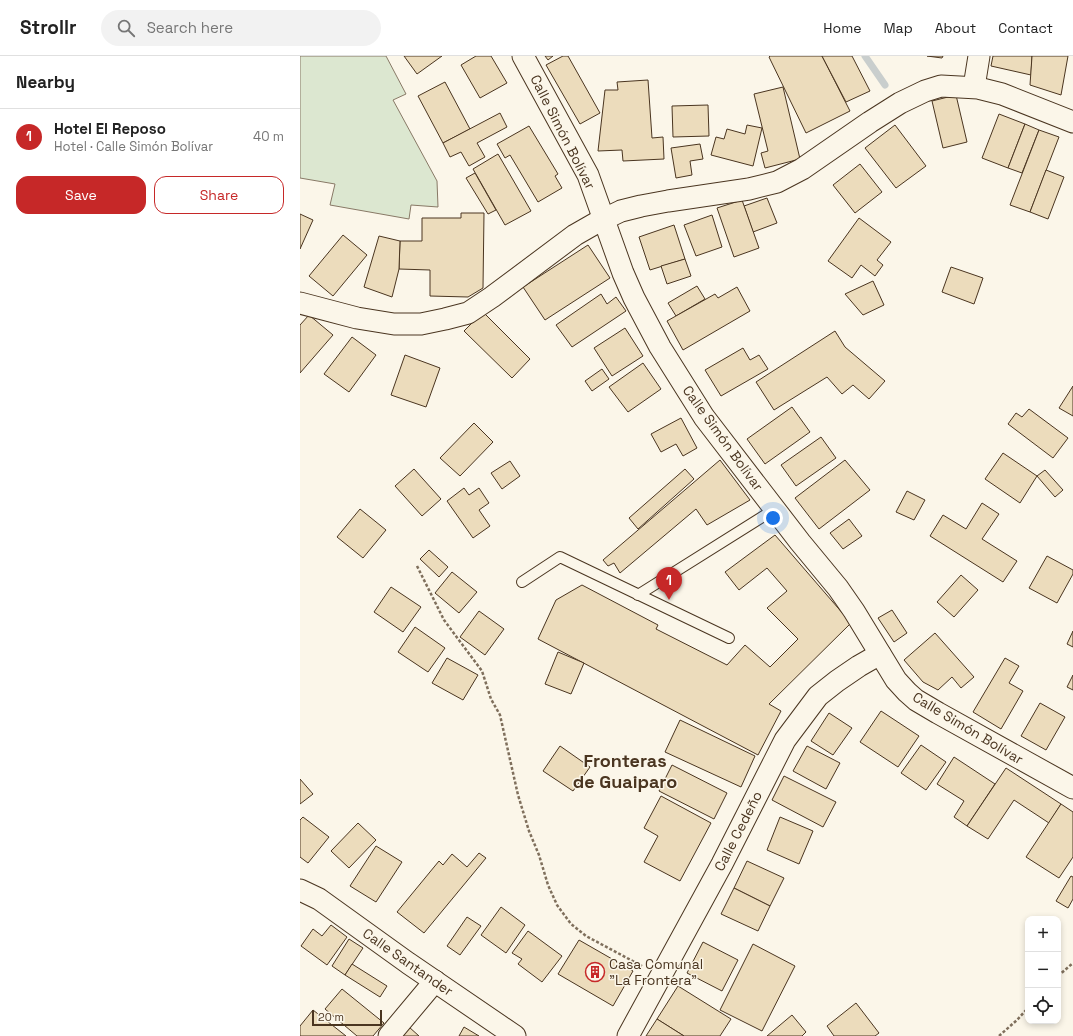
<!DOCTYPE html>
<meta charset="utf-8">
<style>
:root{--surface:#fff;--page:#f2f2f2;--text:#222;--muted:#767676;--line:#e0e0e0;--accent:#c62828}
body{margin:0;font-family:"Space Grotesk",sans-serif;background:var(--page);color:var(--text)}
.controls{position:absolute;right:12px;bottom:12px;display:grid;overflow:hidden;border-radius:8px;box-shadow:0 2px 6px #0003}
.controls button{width:36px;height:36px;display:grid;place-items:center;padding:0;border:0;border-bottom:1px solid var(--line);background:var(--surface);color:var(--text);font:20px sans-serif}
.scale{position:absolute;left:12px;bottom:10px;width:70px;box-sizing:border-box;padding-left:4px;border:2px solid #4a3520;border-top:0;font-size:11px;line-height:14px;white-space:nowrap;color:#4a3520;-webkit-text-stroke:3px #fbf6e9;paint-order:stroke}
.you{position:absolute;left:473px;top:462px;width:14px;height:14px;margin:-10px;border:3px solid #fff;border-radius:50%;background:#1a73e8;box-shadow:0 0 0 6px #1a73e833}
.badge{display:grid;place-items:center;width:26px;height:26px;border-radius:50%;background:var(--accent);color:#fff;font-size:13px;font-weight:700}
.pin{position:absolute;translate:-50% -33px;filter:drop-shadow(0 1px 2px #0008)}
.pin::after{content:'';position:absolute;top:21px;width:14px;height:12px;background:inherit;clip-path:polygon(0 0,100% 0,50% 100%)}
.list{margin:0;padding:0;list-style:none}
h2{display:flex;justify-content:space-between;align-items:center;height:52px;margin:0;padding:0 16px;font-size:17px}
h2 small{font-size:13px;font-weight:400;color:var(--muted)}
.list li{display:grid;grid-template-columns:26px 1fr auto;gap:12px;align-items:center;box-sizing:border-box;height:56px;padding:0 16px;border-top:1px solid var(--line)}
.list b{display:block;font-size:15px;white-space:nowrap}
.list p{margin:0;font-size:13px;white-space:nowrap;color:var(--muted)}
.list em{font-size:13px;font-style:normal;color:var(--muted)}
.actions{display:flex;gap:8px;padding:12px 16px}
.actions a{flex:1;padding:9px 0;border:1px solid var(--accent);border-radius:12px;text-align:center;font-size:14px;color:var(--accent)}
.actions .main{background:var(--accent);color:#fff}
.icon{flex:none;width:22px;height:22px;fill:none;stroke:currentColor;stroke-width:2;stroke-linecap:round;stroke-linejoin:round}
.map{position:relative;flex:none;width:773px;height:980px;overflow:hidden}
header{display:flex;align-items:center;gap:24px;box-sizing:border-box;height:56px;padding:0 20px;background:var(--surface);border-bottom:1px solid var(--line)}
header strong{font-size:19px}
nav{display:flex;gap:22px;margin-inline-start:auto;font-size:14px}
.search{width:280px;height:36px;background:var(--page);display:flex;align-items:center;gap:10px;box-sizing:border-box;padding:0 14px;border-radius:22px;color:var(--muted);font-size:15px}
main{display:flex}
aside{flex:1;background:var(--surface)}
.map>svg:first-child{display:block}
</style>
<header>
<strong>Strollr</strong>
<div class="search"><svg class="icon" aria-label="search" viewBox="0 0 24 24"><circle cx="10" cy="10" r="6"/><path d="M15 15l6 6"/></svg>Search here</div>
<nav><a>Home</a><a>Map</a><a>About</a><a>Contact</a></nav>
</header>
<main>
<aside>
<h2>Nearby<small></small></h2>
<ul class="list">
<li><span class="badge">1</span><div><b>Hotel El Reposo</b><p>Hotel · Calle Simón Bolívar</p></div><em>40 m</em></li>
</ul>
<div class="actions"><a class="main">Save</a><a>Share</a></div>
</aside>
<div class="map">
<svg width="773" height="980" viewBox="0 0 773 980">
<rect width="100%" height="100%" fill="#fbf6e9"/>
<polygon fill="#dce7d0" stroke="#887966" points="0,0 86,0 106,38 93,44 137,125 138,151 111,149 109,163 30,149 35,128 0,122"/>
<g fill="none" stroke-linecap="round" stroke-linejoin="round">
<polyline stroke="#c9cecd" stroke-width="7" points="565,0 585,29"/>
</g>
<g fill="#ecdcbc" stroke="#4a3520">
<polygon points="104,0 142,0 117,18"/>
<polygon points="176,0 191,0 207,27 180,42 161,9"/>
<polygon points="245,0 253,0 248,4"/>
<polygon points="263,0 268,0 300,57 280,68 246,9"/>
<polygon points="470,0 522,0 550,55 506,77 469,1"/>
<polygon points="522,0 552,0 570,35 546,46"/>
<polygon points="627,0 643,0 642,2"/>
<polygon points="693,0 732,0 731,19 691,10"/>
<polygon points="732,0 768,0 761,39 730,29"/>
<polygon points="348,24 352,82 363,81 364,103 323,105 322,94 298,95 305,34 318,34 317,26"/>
<polygon points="145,26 170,73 143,87 118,40"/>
<polygon points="483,31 500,103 465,112 461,97 468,95 454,38"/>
<polygon points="656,39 667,86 643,92 632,45"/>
<polygon points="408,49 409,80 373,81 372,50"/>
<polygon points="200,57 207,71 177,87 185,101 169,110 161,96 150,101 143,87"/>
<polygon points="699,58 725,68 708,112 682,102"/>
<polygon points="725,68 739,74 722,117 708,112"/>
<polygon points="447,69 462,72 453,110 411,99 416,81 424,83 427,73 445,78"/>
<polygon points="595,69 626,110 596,132 565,92"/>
<polygon points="229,70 258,118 255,120 262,132 238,146 210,99 205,102 197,88"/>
<polygon points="739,74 759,81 730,156 710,149"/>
<polygon points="400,88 403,103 390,105 392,119 376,122 371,92"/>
<polygon points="198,98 231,155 205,169 173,113"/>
<polygon points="560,108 582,136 555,157 533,129"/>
<polygon points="746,114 764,121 748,163 730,156"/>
<polygon points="175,117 196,154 188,158 166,122"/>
<polygon points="467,142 477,167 453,176 444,150"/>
<polygon points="442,144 459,192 434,201 417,152"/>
<polygon points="161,157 184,157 183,232 168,241 130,240 130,214 99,213 100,185 122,185 122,162 161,162"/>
<polygon points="0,158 13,164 0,193"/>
<polygon points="412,159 422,191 396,200 384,169"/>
<polygon points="559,162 591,186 577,204 583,209 575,220 561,209 552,222 528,205"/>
<polygon points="374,169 385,203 350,214 339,181"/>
<polygon points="43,179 67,199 33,240 9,220"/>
<polygon points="79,180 100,185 99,213 92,241 64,231"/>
<polygon points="288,189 310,222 245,264 223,231"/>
<polygon points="385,203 391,220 367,228 361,210"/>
<polygon points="651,211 683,222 674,248 642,236"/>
<polygon points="573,225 584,249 563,259 545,238"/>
<polygon points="397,230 405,243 376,260 368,247"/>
<polygon points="437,231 450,255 383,294 367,265 415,238 418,242"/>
<polygon points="301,238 307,248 316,241 326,255 272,291 256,269"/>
<polygon points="183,256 230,303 212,322 164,275"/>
<polygon points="9,259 33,279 0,317 0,269"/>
<polygon points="325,272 343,300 312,320 294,292"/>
<polygon points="535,275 545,291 585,325 569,343 553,329 542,338 527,321 474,354 456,326"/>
<polygon points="52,281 76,299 49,336 24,318"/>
<polygon points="443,292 450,304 459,299 468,313 421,340 405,314"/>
<polygon points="105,299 140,312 126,351 91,339"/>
<polygon points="343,307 361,333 328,356 309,331"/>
<polygon points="302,313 309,323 292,335 285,325"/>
<polygon points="773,330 773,360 759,352"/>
<polygon points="492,351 510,376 465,408 447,383"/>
<polygon points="729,353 768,382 753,402 708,368 716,357 722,361"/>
<polygon points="381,362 397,392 383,400 376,388 361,396 351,378"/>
<polygon points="174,367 193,386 160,420 140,402"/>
<polygon points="521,381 536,402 496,430 481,409"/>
<polygon points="703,397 737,420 720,447 685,423"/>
<polygon points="420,404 450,444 407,469 396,453 320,517 314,507 308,510 303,504"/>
<polygon points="545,404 570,434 519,473 495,442"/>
<polygon points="210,405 220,420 202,433 191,417"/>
<polygon points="114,413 141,443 122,460 95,430"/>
<polygon points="385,413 394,423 338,473 329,462"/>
<polygon points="745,414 763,434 755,441 737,420"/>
<polygon points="164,432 169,439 179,432 189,447 179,454 190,470 173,482 147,445"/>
<polygon points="607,435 625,444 614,464 596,456"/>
<polygon points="682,447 699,458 682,483 717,505 703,526 630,480 643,459 666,473"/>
<polygon points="60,453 86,474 63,502 37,481"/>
<polygon points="549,463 562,480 543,493 530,477"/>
<polygon points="475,479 551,567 469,648 481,655 458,699 238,583 256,544 282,529 358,569 356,573 427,609 445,589 470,611 498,583 467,552 487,535 467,512 439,534 425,516"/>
<polygon points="129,494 148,511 139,521 120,503"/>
<polygon points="747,500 773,514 773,518 757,547 729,532"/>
<polygon points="152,516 177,536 159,557 135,537"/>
<polygon points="661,519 678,534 654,561 637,546"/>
<polygon points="91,531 121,551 103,576 74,556"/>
<polygon points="592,554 607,577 594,586 578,562"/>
<polygon points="179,555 204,573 185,599 160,581"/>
<polygon points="115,571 145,592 128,616 98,596"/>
<polygon points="773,575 773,591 767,588"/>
<polygon points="635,577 674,621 661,632 652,621 638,634 623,626 604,604"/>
<polygon points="258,596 284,607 271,638 245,628"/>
<polygon points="147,602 178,619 163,644 132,627"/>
<polygon points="705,602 719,610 709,627 723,635 701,673 673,656"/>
<polygon points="773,619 773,634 767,631"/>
<polygon points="740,647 765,661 746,694 721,680"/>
<polygon points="581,655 619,680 598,711 560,686"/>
<polygon points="529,657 552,672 533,699 511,685"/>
<polygon points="380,664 455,700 441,731 365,696"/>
<polygon points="621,689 646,706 626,734 601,717"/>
<polygon points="260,690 290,711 273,735 243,715"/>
<polygon points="507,690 540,707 526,733 493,715"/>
<polygon points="654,701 695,728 667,770 654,761 664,745 637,728"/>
<polygon points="372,709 427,737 414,763 359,735"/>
<polygon points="706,712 761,748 749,767 714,744 688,783 667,770"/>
<polygon points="484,720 536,746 523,771 472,744"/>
<polygon points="0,723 13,738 0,748"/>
<polygon points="361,740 411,767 380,825 344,806 358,780 344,772"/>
<polygon points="761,748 773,756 773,801 759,822 726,801"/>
<polygon points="3,761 29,781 8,807 0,801 0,764"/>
<polygon points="480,761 513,775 499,808 467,794"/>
<polygon points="58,767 76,784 49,812 31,795"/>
<polygon points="76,790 102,806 76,846 50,830"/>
<polygon points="179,797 186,802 124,877 97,856 139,805 143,809 152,798 167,811"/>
<polygon points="447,805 484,822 470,850 434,832"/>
<polygon points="771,820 773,821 773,843 768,852 756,845"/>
<polygon points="434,832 470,850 458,875 421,858"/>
<polygon points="201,851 225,869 206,897 181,879"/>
<polygon points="167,861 181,870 160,899 147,890"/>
<polygon points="31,869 47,881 27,909 1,890 13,873 22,880"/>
<polygon points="228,875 262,900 242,926 218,908 222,903 212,897"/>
<polygon points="49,883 63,892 45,919 32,910"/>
<polygon points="279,884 333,915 313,950 258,918"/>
<polygon points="403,886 438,904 422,935 387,917"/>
<polygon points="453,888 495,910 462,975 420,954"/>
<polygon points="52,908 87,930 80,941 45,919"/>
<polygon points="378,930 431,963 420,980 384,980 357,963"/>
<polygon points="42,933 84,967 73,980 57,980 25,953"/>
<polygon points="556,947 579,977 575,980 534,980 527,970"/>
<polygon points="13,954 46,980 0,980 0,970"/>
<polygon points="492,959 506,976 502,980 467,980"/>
<polygon points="357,963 384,980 346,980"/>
<polygon points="109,971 119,980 104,980 102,978"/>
<polygon points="164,971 179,980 159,980"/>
</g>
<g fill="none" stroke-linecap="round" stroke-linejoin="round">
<defs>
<g id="service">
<polyline points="222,526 260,501 429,582"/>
<polyline points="338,539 475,453"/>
</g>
<g id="minor">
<polyline points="223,0 288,119 323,217 334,242 360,291 404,361 500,486 538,532 554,555 596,624 607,636 616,644 638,657 773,732"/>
<polyline points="674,31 679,0"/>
<polyline points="0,247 57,262 94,268 121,268 145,263 168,257 192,241 275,179 296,167 321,155 341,150 368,145 449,133 477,126 502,113 570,66 600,47 625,35 641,30 678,32 702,38 773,66"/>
<polyline points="0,834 19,843 108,907 215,980"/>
<polyline points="89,980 135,925"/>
<polyline points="328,980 422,808 485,684 518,640 537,625 559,610 580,598"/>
</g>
</defs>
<use href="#service" stroke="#4a3520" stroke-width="12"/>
<use href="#minor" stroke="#4a3520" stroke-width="23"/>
<g stroke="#7f6f5c" stroke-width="2.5" stroke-dasharray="3 2" stroke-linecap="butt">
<polyline points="117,510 144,564 182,615 191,643 200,659 218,739 229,775 239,799 248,829 257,849 271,868 286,880 342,910"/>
<polyline points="758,920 773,907"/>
<polyline points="699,980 717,964 728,952"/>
</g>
<use href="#service" stroke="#fbf6e9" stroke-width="10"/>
<use href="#minor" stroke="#fbf6e9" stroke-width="21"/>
</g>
<defs>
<symbol id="building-ring" viewBox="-11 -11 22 22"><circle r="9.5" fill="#fbf6e9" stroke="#c62828" stroke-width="1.5"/><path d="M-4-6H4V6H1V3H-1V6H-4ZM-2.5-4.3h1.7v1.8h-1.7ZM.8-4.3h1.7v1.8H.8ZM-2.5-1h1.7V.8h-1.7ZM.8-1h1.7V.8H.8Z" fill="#c62828"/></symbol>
</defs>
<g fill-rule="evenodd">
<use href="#building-ring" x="284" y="905" width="22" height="22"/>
</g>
<g text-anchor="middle" stroke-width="3" stroke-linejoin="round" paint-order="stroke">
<g font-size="14" fill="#4a3520" stroke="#fbf6e9">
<text transform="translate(263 76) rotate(63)" y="5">Calle Simón Bolívar</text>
<text transform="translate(423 382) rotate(54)" y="5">Calle Simón Bolívar</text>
<text transform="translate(668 672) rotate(31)" y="5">Calle Simón Bolívar</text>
<text transform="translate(438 775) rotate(-63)" y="5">Calle Cedeño</text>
<text transform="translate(108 906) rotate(35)" y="5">Calle Santander</text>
</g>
<g font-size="14" fill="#4a3520" stroke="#fbf6e9" text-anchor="start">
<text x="309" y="913">Casa Comunal<tspan x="309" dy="16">"La Frontera"</tspan></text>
</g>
<g font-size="18" font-weight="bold" fill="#4a3520" stroke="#fbf6e9">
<text x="325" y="711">Fronteras<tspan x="325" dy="21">de Guaiparo</tspan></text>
</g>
</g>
</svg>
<div class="controls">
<button>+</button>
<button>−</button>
<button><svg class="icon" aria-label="locate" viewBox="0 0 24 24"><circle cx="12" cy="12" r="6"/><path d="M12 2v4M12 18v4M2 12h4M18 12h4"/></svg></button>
</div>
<div class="scale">20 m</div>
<div class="you"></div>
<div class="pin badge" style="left:369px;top:544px">1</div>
</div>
</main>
